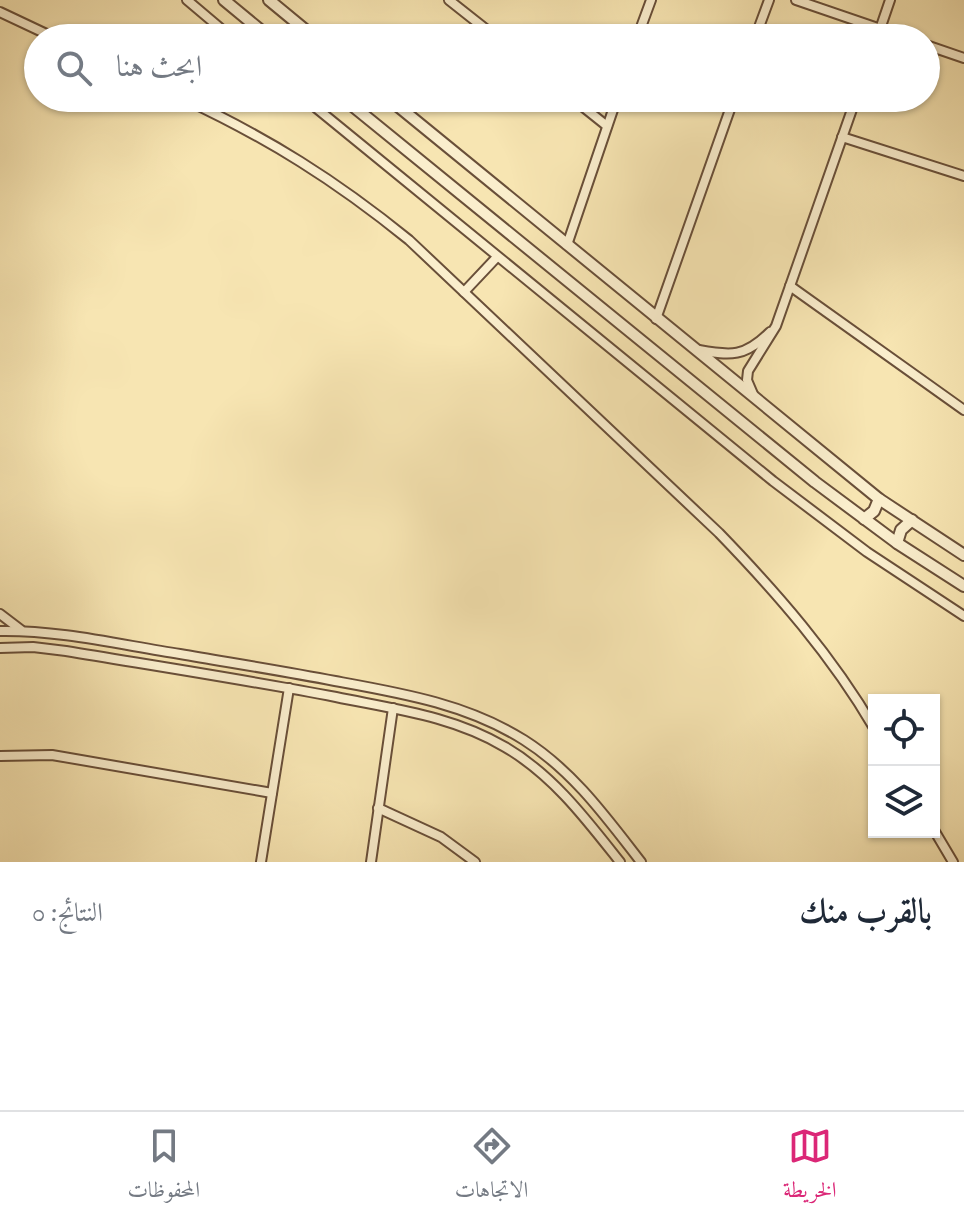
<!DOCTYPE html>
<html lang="ar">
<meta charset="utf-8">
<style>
:root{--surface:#fff;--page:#f6f6f7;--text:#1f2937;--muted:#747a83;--line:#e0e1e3;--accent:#db2777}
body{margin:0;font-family:"IM FELL Double Pica",Amiri,serif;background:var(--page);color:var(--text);direction:rtl}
.controls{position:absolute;right:24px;bottom:24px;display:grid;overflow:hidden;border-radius:0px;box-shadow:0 2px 6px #0004}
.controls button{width:72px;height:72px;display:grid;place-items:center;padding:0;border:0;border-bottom:2px solid var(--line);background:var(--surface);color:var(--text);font:40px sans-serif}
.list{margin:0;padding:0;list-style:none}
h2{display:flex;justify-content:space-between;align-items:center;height:104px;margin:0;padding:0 32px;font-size:34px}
h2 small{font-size:26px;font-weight:400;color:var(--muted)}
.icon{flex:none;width:44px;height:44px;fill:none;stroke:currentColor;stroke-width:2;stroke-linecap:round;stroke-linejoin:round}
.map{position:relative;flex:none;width:964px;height:862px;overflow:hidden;direction:ltr}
.search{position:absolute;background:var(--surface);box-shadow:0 2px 6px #0004;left:24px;right:24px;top:24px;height:88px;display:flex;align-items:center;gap:20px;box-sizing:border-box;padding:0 28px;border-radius:44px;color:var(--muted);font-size:30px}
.sheet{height:248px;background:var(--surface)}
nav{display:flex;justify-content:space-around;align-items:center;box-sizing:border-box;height:112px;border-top:2px solid var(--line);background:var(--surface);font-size:22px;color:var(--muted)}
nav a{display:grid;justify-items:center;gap:4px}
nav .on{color:var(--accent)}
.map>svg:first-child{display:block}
</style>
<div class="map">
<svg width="964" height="862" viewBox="0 0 964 862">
<rect width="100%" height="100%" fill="#f7e5b2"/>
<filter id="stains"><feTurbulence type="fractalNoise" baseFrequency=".0025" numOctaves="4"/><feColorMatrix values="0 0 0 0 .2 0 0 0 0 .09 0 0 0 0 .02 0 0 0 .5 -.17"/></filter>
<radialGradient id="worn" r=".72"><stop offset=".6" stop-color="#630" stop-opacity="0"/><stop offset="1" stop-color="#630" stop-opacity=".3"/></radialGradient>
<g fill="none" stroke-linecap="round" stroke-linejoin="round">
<defs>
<g id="minor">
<polyline points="187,0 232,38"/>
<polyline points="449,0 497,38"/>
<polyline points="796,0 907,38"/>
<polyline points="0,12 55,38"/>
<polyline points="637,38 651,0"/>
<polyline points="755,38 769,0"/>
<polyline points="877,38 890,0"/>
<polyline points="926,45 964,58"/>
<path d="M182 98C268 138 335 180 409 240L719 533C777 593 832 656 874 728"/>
<polyline points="304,98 773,481 867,552 964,616"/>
<polyline points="572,98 607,126"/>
<polyline points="842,137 964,176"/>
<polyline points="567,245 617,98"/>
<polyline points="790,286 964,410"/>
<polyline points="464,292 497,257"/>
<polyline points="656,319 734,98"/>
<path d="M699 350C731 356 745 357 770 332"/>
<polyline points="753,394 747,380 748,371 776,326 856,98"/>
<polyline points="0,614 21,630"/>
<path d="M0 631C60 630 121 645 180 654 232 663 283 671 335 681 401 693 467 704 524 740 573 771 606 817 641 862"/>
<path d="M0 648 33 647 66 651C156 666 247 680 336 697 394 709 453 716 505 747 553 775 586 819 620 862"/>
<polyline points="0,756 52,755 272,793"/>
<polyline points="378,808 441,837 475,862"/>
<polyline points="934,830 953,862"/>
<polyline points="261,862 289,688"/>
<polyline points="371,862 393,708"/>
</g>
<g id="tertiary">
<polyline points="224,0 270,38"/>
<polyline points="269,0 315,38"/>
<polyline points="343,98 815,482 897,543 964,586"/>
<polyline points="388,98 879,499 964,555"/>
<polyline points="864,519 874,511 879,499"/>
<polyline points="897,543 901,530 912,520"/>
</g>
</defs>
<use href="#minor" stroke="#694f39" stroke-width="12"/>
<use href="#tertiary" stroke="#694f39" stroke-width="14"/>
<use href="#minor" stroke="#faeecd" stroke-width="8"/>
<use href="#tertiary" stroke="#faeecd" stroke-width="10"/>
</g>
<rect width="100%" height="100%" filter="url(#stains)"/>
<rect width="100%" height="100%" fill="url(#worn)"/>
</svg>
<div class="controls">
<button><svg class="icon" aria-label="locate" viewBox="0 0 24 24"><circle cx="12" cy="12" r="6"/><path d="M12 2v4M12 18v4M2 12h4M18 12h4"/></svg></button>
<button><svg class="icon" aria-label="layers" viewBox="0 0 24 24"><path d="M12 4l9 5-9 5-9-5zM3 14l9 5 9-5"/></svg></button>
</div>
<div class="search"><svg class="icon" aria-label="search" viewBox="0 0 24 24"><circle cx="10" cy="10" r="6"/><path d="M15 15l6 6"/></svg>ابحث هنا</div>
</div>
<section class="sheet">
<h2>بالقرب منك<small>النتائج: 0</small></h2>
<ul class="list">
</ul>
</section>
<nav>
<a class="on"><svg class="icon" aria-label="map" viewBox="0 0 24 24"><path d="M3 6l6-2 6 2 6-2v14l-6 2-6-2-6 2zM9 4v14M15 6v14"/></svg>الخريطة</a>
<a><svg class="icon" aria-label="directions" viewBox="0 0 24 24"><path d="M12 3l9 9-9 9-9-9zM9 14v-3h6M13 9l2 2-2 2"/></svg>الاتجاهات</a>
<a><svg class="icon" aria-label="saved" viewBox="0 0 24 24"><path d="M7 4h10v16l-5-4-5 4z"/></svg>المحفوظات</a>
</nav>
